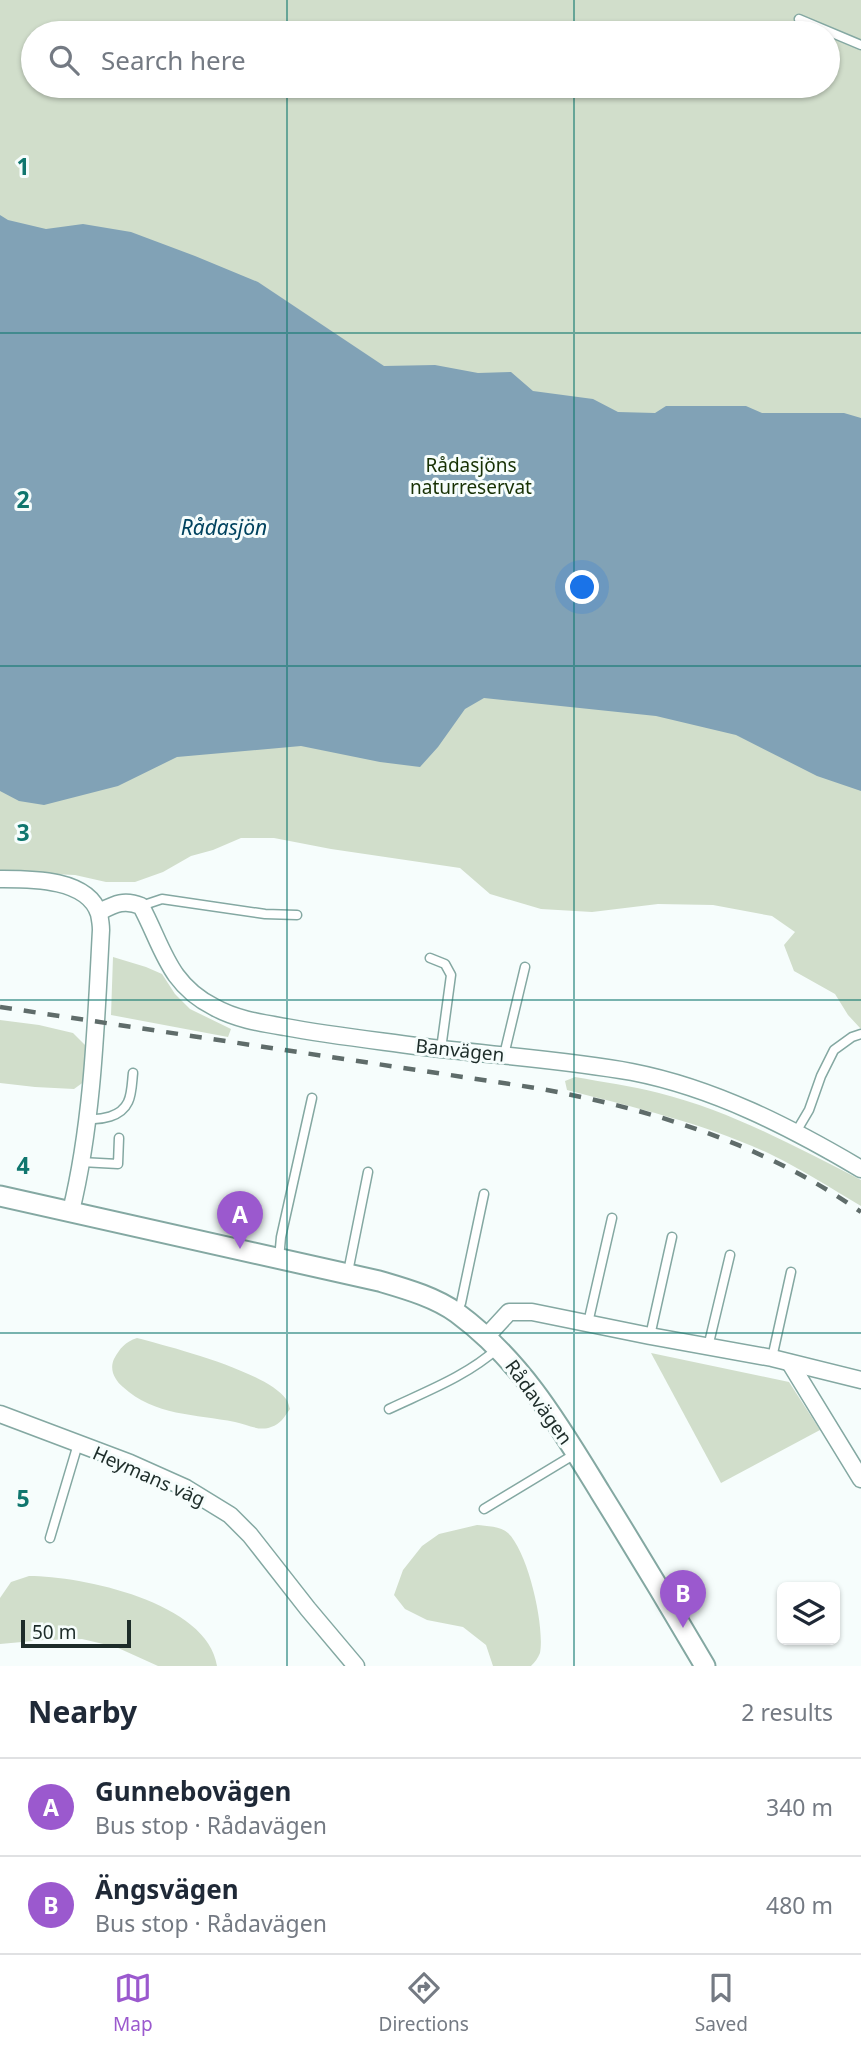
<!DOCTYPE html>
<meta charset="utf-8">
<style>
:root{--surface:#fff;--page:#f2f2f3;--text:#1f2937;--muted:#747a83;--line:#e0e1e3;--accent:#9b59ce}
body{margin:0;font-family:"Noto Sans",sans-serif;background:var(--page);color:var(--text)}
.controls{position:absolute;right:21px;bottom:21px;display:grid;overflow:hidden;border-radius:10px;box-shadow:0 2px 5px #0004}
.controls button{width:63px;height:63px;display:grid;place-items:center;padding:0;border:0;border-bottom:2px solid var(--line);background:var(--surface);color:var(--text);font:35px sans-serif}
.scale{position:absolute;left:21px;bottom:18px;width:110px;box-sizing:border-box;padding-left:7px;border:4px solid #1d2c29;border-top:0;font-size:19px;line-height:24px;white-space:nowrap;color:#1d2c29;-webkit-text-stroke:5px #f6fdfc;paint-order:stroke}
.you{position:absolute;left:583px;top:588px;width:24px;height:24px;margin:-18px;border:5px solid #fff;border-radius:50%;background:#1a73e8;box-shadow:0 0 0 10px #1a73e833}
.badge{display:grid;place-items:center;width:46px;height:46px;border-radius:50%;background:var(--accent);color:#fff;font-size:23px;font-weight:700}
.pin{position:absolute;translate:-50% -58px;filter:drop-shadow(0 2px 4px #0008)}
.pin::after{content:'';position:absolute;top:37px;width:24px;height:21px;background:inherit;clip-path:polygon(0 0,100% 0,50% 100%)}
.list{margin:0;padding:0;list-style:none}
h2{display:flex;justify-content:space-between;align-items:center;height:91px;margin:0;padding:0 28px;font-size:30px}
h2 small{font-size:23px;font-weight:400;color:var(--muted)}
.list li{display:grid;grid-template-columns:46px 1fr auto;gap:21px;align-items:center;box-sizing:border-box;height:98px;padding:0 28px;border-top:2px solid var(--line)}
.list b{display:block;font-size:26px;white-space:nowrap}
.list p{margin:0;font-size:23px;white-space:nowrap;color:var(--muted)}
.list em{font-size:23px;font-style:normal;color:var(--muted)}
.icon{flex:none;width:38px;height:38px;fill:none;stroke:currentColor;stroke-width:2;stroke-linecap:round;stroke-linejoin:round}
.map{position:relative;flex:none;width:861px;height:1666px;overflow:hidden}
.search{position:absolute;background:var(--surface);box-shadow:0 2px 5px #0004;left:21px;right:21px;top:21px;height:77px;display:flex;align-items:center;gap:18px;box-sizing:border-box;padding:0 24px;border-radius:38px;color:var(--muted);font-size:26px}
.sheet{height:287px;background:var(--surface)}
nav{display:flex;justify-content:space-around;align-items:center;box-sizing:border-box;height:98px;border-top:2px solid var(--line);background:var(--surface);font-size:19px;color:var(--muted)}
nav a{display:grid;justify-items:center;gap:4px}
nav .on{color:var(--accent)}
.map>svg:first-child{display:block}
</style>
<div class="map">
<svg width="861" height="1666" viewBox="0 0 861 1666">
<rect width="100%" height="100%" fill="#f6fdfc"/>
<g fill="#d1decb" fill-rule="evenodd">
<path d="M0 0H861V1029L848 1015 835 994 794 971 784 945 795 932 772 916 713 905 658 904 592 912 541 909 490 894 460 868 331 849 274 838H241L213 850 191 856 163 872 135 882H106L75 875 0 872ZM33 33H828V86H33Z"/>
<polygon points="113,957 146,967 162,974 175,994 190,1009 231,1029 228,1037 111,1015"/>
<polygon points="0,1020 39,1025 73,1033 89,1049 85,1081 74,1089 35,1087 0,1083"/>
<path d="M575 1077C603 1082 632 1086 659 1093 731 1111 796 1147 861 1180V1206C832 1189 803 1170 772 1155 707 1124 636 1108 567 1090L565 1081Z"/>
<path d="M137 1338C171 1347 265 1371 286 1399 288 1401 289 1406 290 1409 284 1417 281 1424 271 1427 260 1432 246 1424 235 1422 196 1414 154 1416 123 1387 115 1380 109 1370 114 1359 120 1348 125 1342 137 1338Z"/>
<polygon points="651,1353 789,1382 820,1430 721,1483"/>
<path d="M477 1525C486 1526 501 1526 508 1533 528 1552 545 1626 540 1653 538 1658 535 1662 531 1666H493L486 1645 463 1627 427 1620 405 1609 394 1595 403 1570 422 1546 439 1534Z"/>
<path d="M29 1576C81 1576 208 1602 217 1666H158L116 1647 82 1639 44 1640 0 1644V1598L11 1582Z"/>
</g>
<polygon fill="#81a2b6" points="0,215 8,220 46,229 83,224 131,232 195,256 258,282 384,366 435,365 478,373 511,372 533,391 593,399 618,412 655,413 666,406 746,406 762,413 844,413 861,418 861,791 817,776 736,735 656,716 484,698 465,709 438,747 420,767 380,762 301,746 177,757 118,786 44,805 19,801 0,791"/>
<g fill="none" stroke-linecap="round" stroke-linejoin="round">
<defs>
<g id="service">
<polyline points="799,19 861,45"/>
<polyline points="141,906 162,899 265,914 297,915"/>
<polyline points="430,958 445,964 451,975 441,1049"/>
<polyline points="504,1055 525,967"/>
<path d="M87 1119C101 1120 121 1117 128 1102 132 1094 132 1081 133 1073"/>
<polyline points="796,1132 809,1110 821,1076 834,1050 852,1037 861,1034"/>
<polyline points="81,1162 118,1164 119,1138"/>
<polyline points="279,1259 281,1237 312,1098"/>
<polyline points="348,1272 368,1172"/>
<polyline points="456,1312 461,1303 484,1194"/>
<polyline points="588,1323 612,1218"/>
<polyline points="650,1336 672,1237"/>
<polyline points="708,1347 730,1255"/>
<polyline points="772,1358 791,1272"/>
<path d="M389 1409C427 1391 467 1376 498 1348"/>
<polyline points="484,1509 575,1454"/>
<polyline points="50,1538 78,1444"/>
</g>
<g id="minor">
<path d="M0 879C30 879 88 878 99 914 100 919 101 925 101 930 96 1022 93 1121 71 1211"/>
<path d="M99 912C115 904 124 899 141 906 163 947 168 984 214 1007 235 1019 261 1023 285 1027 328 1035 372 1040 416 1046 488 1055 561 1059 632 1072 714 1088 790 1127 861 1169"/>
<polyline points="486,1337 509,1312 532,1312 650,1336 772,1358 861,1380"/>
<polyline points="790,1363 861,1479"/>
<polyline points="0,1414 130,1463 186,1488 230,1515 250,1535 308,1609 356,1666"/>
</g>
<path id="tertiary" d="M0 1196 379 1281C406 1289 435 1297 457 1313 522 1361 559 1425 600 1492 636 1550 671 1608 705 1666"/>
</defs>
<use href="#service" stroke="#84a8a2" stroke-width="11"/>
<use href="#minor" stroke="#84a8a2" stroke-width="19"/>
<use href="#tertiary" stroke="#84a8a2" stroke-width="23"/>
<use href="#service" stroke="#fff" stroke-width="8"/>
<use href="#minor" stroke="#fff" stroke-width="16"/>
<use href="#tertiary" stroke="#fff" stroke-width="19"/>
<path stroke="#5f6c6a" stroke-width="4.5" stroke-dasharray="12 12" stroke-linecap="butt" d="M0 1007 536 1088C652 1109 764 1144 861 1212"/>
</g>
<path fill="none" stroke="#0f766e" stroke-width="2" stroke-opacity="0.55" d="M287 0V33M574 0V33M287 86V1666M574 86V1666M0 333H861M0 666H861M0 1000H861M0 1333H861"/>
<g text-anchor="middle" stroke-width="6" stroke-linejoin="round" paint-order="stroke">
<g font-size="19" fill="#173104" stroke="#f6fdfc">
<text x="471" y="472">Rådasjöns<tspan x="471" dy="22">naturreservat</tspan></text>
</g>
<g font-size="19" fill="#1d2c29" stroke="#f6fdfc">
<text transform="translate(460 1050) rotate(6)" y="7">Banvägen</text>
<text transform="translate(539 1402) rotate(54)" y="7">Rådavägen</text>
<text transform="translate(149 1476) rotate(24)" y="7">Heymans väg</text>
</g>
<g font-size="21" font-style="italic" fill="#00435f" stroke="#f6fdfc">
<text x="224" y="535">Rådasjön</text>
</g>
</g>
<g font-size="23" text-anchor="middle" font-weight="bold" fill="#0f766e" stroke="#f6fdfc" stroke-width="6" stroke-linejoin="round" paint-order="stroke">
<text x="23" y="175">1</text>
<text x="23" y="508">2</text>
<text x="23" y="841">3</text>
<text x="23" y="1174">4</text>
<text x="23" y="1507">5</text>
</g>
</svg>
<div class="controls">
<button><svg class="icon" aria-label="layers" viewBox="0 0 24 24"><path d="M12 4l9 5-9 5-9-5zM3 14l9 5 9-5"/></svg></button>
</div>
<div class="scale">50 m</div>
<div class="you"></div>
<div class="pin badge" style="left:240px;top:1249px">A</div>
<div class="pin badge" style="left:683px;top:1628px">B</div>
<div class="search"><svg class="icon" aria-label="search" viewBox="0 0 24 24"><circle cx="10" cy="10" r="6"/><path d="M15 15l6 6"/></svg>Search here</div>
</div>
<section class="sheet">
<h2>Nearby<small>2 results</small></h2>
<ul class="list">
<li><span class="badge">A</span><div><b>Gunnebovägen</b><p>Bus stop · Rådavägen</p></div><em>340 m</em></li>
<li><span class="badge">B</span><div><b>Ängsvägen</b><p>Bus stop · Rådavägen</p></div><em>480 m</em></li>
</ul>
</section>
<nav>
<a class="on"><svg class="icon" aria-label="map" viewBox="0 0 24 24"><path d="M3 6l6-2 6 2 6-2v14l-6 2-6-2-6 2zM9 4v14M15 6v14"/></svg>Map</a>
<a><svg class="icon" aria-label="directions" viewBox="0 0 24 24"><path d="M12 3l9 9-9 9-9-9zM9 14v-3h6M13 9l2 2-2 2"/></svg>Directions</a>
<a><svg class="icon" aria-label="saved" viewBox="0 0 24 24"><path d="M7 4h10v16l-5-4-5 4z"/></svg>Saved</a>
</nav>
